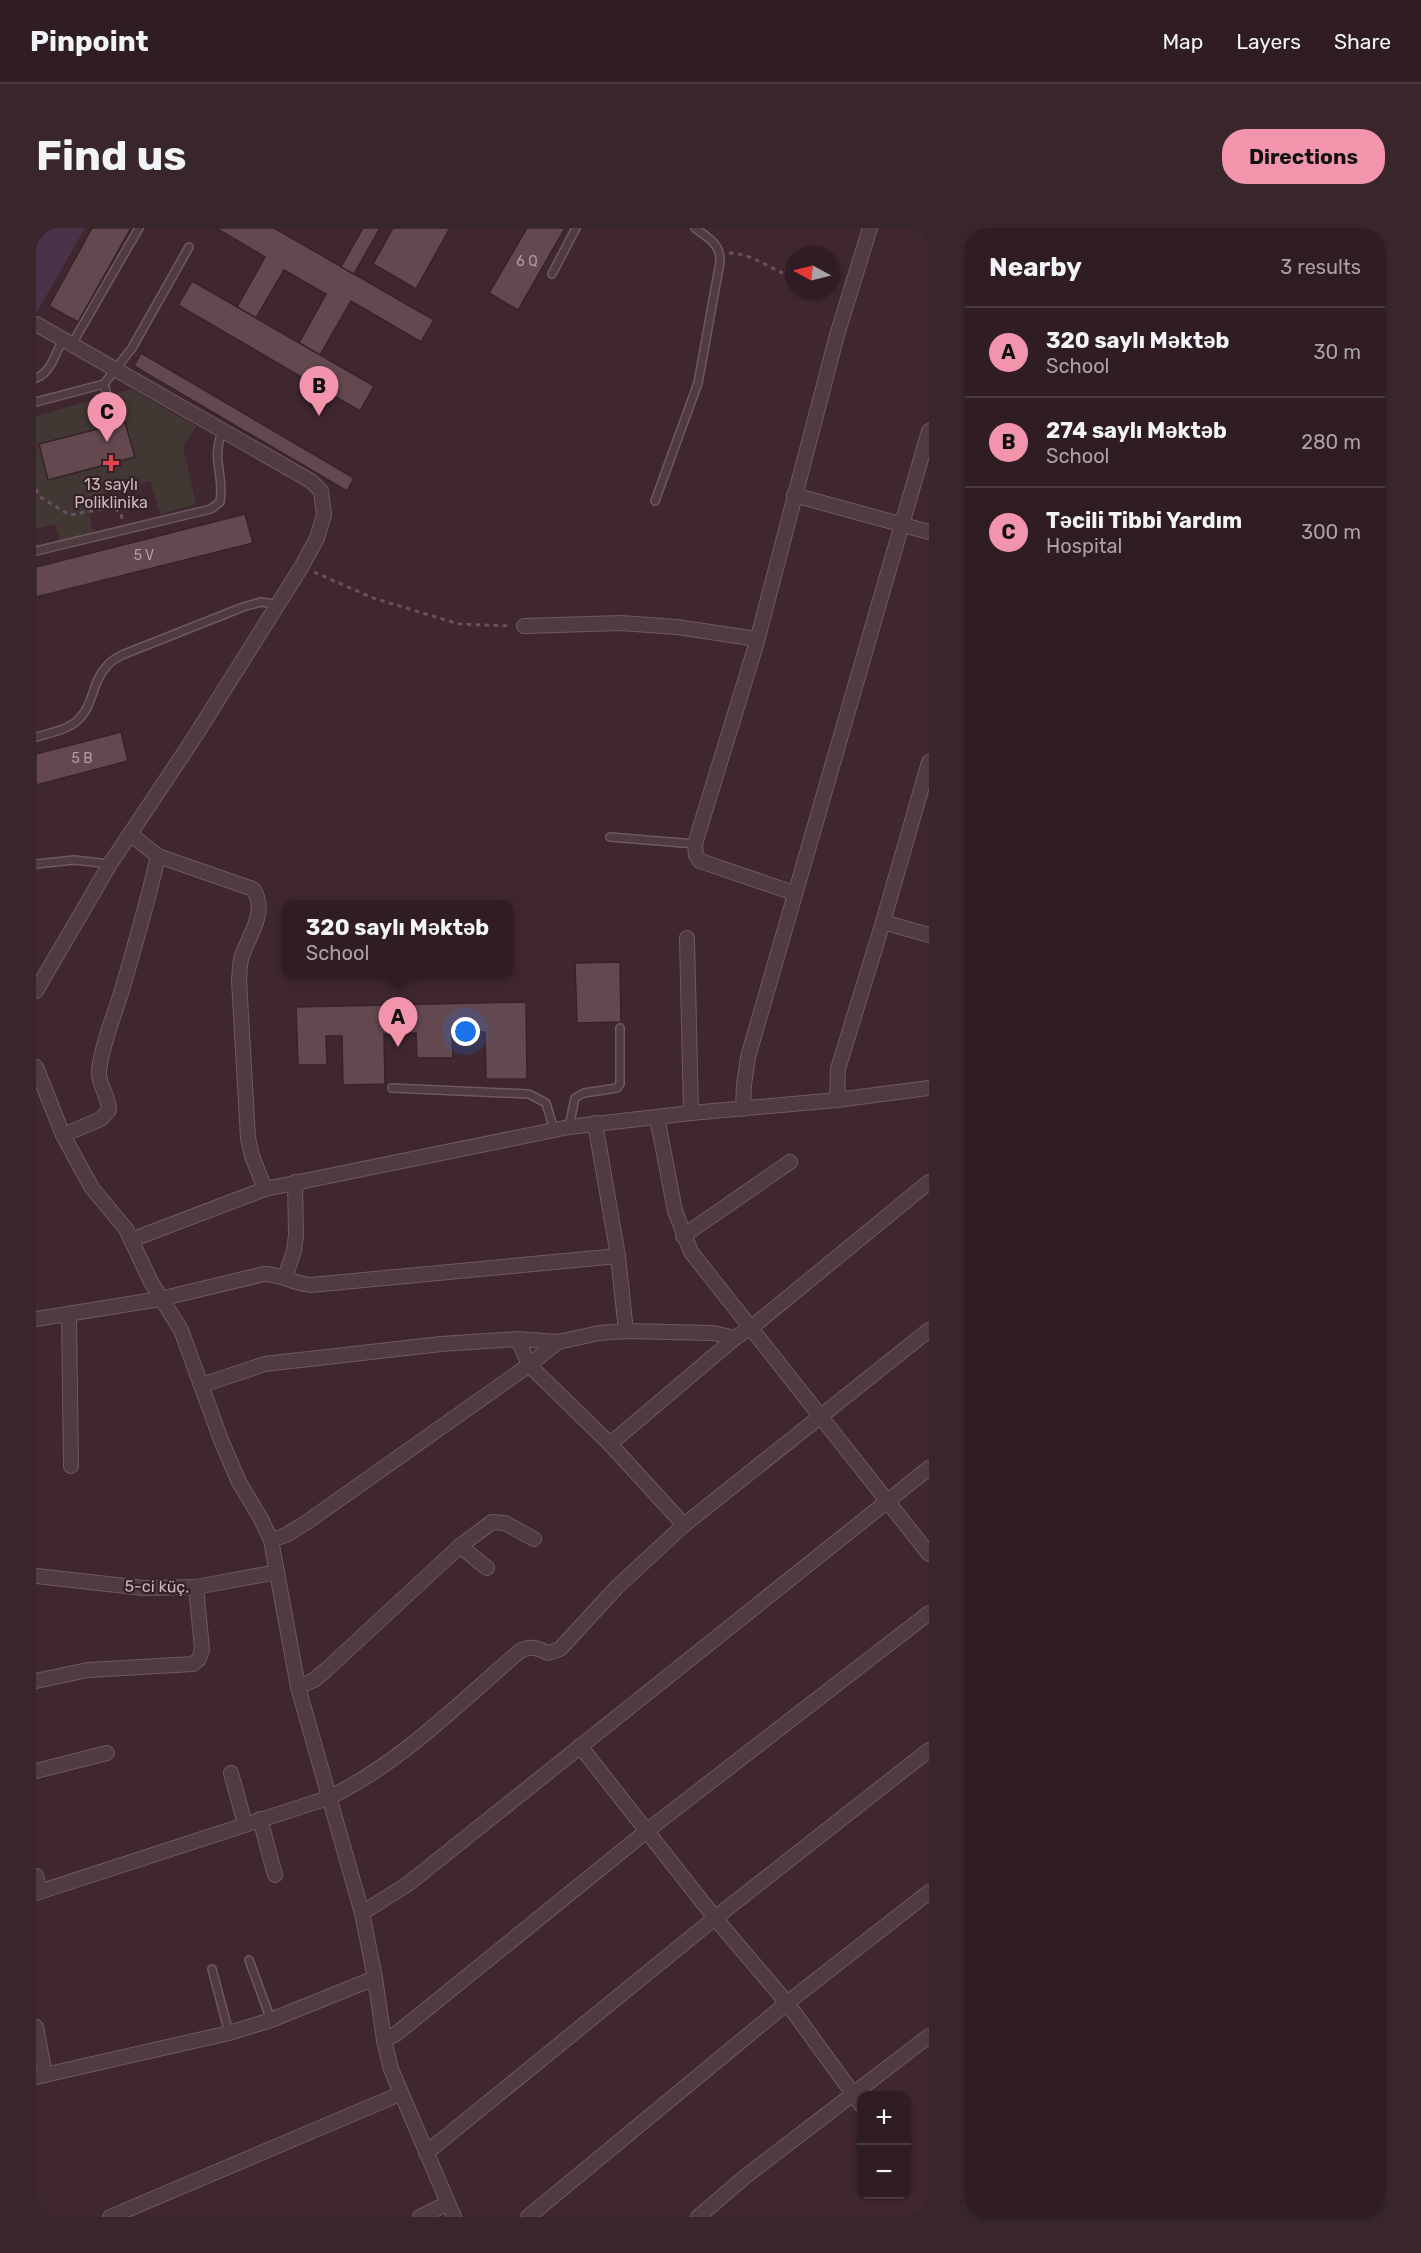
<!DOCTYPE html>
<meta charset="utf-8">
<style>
:root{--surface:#301d23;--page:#38262b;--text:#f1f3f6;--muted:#a8a2a6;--line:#4b3b41;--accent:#f394ad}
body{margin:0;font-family:Rubik,sans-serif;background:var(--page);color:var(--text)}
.controls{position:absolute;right:18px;bottom:18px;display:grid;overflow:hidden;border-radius:12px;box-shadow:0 2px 4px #0004}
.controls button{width:54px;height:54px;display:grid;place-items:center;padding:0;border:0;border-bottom:2px solid var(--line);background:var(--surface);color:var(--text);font:30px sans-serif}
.compass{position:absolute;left:749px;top:18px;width:54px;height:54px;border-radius:50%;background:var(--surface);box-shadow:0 2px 4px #0004;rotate:277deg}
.you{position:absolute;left:430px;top:804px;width:21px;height:21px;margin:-15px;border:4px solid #fff;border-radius:50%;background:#1a73e8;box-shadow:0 0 0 9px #1a73e833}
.badge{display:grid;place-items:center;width:39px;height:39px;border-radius:50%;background:var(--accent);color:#111;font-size:20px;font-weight:700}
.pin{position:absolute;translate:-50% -50px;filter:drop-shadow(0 2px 3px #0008)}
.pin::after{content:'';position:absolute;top:32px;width:21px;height:18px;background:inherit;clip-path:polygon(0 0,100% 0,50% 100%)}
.popup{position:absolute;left:246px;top:672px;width:231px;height:78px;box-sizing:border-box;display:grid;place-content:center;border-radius:12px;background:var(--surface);filter:drop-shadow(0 2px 4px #0005);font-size:20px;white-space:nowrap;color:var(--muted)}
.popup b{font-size:22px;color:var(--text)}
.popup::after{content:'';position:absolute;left:50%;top:100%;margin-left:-12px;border:12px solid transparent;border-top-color:var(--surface)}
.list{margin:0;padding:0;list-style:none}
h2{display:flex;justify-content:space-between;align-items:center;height:78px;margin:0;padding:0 24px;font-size:26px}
h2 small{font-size:20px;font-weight:400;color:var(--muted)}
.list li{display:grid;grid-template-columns:39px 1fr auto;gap:18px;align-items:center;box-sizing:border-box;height:90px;padding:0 24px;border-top:2px solid var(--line)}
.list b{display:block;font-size:22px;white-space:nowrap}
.list p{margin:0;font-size:20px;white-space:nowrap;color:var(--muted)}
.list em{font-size:20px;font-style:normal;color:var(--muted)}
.map{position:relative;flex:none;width:893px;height:1989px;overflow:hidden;border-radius:24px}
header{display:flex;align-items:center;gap:36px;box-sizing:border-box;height:84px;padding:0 30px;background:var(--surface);border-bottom:2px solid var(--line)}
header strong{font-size:28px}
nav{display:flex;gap:33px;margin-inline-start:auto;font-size:21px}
.intro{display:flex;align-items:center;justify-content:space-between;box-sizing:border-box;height:144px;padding:0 36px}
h1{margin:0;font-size:42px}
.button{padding:15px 27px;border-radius:24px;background:var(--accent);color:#111;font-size:21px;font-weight:700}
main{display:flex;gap:36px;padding:0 36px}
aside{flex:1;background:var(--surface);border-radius:24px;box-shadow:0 2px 4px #0004}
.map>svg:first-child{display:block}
</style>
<header>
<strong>Pinpoint</strong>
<nav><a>Map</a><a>Layers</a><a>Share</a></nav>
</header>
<div class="intro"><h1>Find us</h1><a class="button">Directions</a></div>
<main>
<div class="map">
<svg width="893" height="1989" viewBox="0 0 893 1989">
<rect width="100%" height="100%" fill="#40272f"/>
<polygon fill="#413733" points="95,161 160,198 147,218 160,276 124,286 114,253 50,270 57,304 24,313 19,296 0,301 0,188"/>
<polygon fill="#4a3348" points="0,0 49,0 1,84 0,84"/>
<g fill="#644850" stroke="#372228" stroke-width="1.5">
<polygon points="56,0 95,0 42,94 13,78"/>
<polygon points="180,0 238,0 398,92 385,114 315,73 284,127 263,115 290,66 248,42 220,90 201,79 229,29"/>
<polygon points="327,0 344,0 318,46 305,39"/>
<polygon points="357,0 414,0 380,61 337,36"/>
<polygon points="491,0 529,0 482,82 453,65"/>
<polygon points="156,53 338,158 324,183 142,77"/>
<polygon points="105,125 318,250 311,263 98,138"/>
<polygon points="89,194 99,229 12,252 3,216"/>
<polygon points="209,286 217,315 0,369 0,339"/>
<polygon points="85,504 92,533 0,557 0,526"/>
<polygon points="584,734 585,794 541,795 539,735"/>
<polygon points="490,774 491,851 450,851 449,804 416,804 417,830 381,830 380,805 348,806 349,856 307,857 306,808 290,808 291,837 262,837 260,779"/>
</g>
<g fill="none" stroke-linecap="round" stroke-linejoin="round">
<defs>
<g id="service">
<polyline points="516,46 540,0"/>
<polyline points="36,116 103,0"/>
<path d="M0 150C15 145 20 124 27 111"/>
<polyline points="68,156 79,195"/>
<polyline points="0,174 68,156 96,120 153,19"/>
<path d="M619 273 662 155 684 34C685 16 672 10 659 0"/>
<path d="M0 323 175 281 184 274C189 246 174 232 187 202"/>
<path d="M0 509C14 505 32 502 43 491 58 476 56 453 71 438 74 433 81 430 86 427L207 379 225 374 243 377"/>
<polyline points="574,609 659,616"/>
<polyline points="0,636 38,632 74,636"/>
<polyline points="356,860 493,866 510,875 518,902"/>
<polyline points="533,899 539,870 548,865 581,860 584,856 584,800"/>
<polyline points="213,1732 235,1792"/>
<polyline points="176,1741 193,1805"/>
</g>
<g id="minor">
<polyline points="0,96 275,253 285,263 288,287 281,310 266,338 156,513 74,636 0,763"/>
<polyline points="758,267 893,304"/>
<polyline points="488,398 585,395 641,399 721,411"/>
<path d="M94 606 122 628 217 661C232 683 214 705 206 728 203 735 204 744 203 752L212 910 216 928 229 961"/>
<polyline points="758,665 664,633 660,627 659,616 720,417 801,107 834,0"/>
<polyline points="847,694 893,707"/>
<polyline points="651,710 655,885"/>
<polyline points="0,839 27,907 47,944 56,960 90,1001 115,1054 145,1102 185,1212 203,1254 225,1291 235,1312 262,1459 326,1685 339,1750 348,1812 355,1841 418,1989"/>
<polyline points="801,872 802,841 847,694 893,534"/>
<polyline points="707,881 708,857 712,829 893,203"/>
<polyline points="621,889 639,983 655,1024 893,1326"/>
<polyline points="559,895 582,1028 590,1103"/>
<path d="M27 907 65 891 73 882C73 868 62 857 63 843 66 816 78 788 86 762 99 717 112 673 122 628"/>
<polyline points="647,1008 754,934"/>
<polyline points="95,1012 229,961 533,899 655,885 801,872 893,860"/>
<polyline points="249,1049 258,1023 260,1007 259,954"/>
<polyline points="33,1086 35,1238"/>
<path d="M0 1091 124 1071 228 1046C245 1046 258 1056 275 1057L582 1028"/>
<polyline points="482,1111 493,1137 574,1216 648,1297"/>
<polyline points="166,1157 229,1136 405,1116 482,1111 522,1114 563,1105 590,1103 677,1105 699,1110"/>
<polyline points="574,1216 699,1110 716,1099 893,954"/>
<polyline points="235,1312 250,1307 271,1294 493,1137 522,1114"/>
<polyline points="424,1318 451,1340"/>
<polyline points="0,1348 107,1360 160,1359 241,1344"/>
<polyline points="0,1453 52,1442 157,1436 163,1431 166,1421 160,1359"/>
<polyline points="262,1459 278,1452 290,1442 424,1318 456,1294 469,1295 498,1311"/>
<polyline points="544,1518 679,1690 751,1775 826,1878"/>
<polyline points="0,1543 71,1525"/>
<polyline points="195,1545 209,1596"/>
<polyline points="224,1591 239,1647"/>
<polyline points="0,1648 4,1663"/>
<path d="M0 1665 292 1570C365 1535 423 1475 484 1423 495 1417 501 1420 512 1425L524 1421 581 1359 648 1297 893 1102"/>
<polyline points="326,1685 372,1656 893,1240"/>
<polyline points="0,1799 9,1847"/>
<polyline points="348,1812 360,1806 612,1602 893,1385"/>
<polyline points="0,1849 193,1805 235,1792 339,1750"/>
<polyline points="390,1925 679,1690 893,1522"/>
<polyline points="74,1989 364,1866"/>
<polyline points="384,1989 412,1975"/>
<polyline points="492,1989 751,1775 893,1664"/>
<polyline points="662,1989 710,1948 893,1808"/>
</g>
</defs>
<use href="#service" stroke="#6d595f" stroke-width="10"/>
<use href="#minor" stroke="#6d595f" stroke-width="16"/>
<g stroke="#675061" stroke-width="3" stroke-dasharray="4.5 4.5" stroke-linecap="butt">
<polyline points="0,7 4,0"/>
<path d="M693 25C712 25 729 37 747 45"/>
<polyline points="0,261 4,269 34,287 77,279 85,285 86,291"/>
<polyline points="278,344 337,370 423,396 475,398"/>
</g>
<use href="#service" stroke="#503b41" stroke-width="7"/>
<use href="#minor" stroke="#503b41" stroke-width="14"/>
</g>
<path fill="#e0444e" stroke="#352026" stroke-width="2" d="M72 226h6v6h6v6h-6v6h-6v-6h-6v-6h6z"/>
<g text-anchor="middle" stroke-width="4.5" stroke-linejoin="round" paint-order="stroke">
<g font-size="14" fill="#b09ca2">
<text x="491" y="38">6 Q</text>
<text x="108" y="332">5 V</text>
<text x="46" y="535">5 B</text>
</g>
<g font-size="16" fill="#cab8bd" stroke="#352026">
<text x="75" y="262">13 saylı<tspan x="75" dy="18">Poliklinika</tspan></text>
</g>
<g font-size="16" fill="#cab8bd" stroke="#352026">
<text transform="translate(121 1358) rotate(1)" y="6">5-ci küç.</text>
</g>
</g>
</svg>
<div class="controls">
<button>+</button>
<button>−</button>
</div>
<svg class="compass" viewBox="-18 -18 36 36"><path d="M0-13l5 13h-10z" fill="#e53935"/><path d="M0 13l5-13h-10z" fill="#a8a2a6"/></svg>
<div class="you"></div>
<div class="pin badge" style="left:362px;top:819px">A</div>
<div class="popup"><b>320 saylı Məktəb</b>School</div>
<div class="pin badge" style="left:283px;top:188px">B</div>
<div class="pin badge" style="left:71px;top:214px">C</div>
</div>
<aside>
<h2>Nearby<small>3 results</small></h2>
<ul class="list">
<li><span class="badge">A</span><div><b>320 saylı Məktəb</b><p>School</p></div><em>30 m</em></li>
<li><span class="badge">B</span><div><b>274 saylı Məktəb</b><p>School</p></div><em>280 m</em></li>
<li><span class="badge">C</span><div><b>Təcili Tibbi Yardım</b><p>Hospital</p></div><em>300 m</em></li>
</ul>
</aside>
</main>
